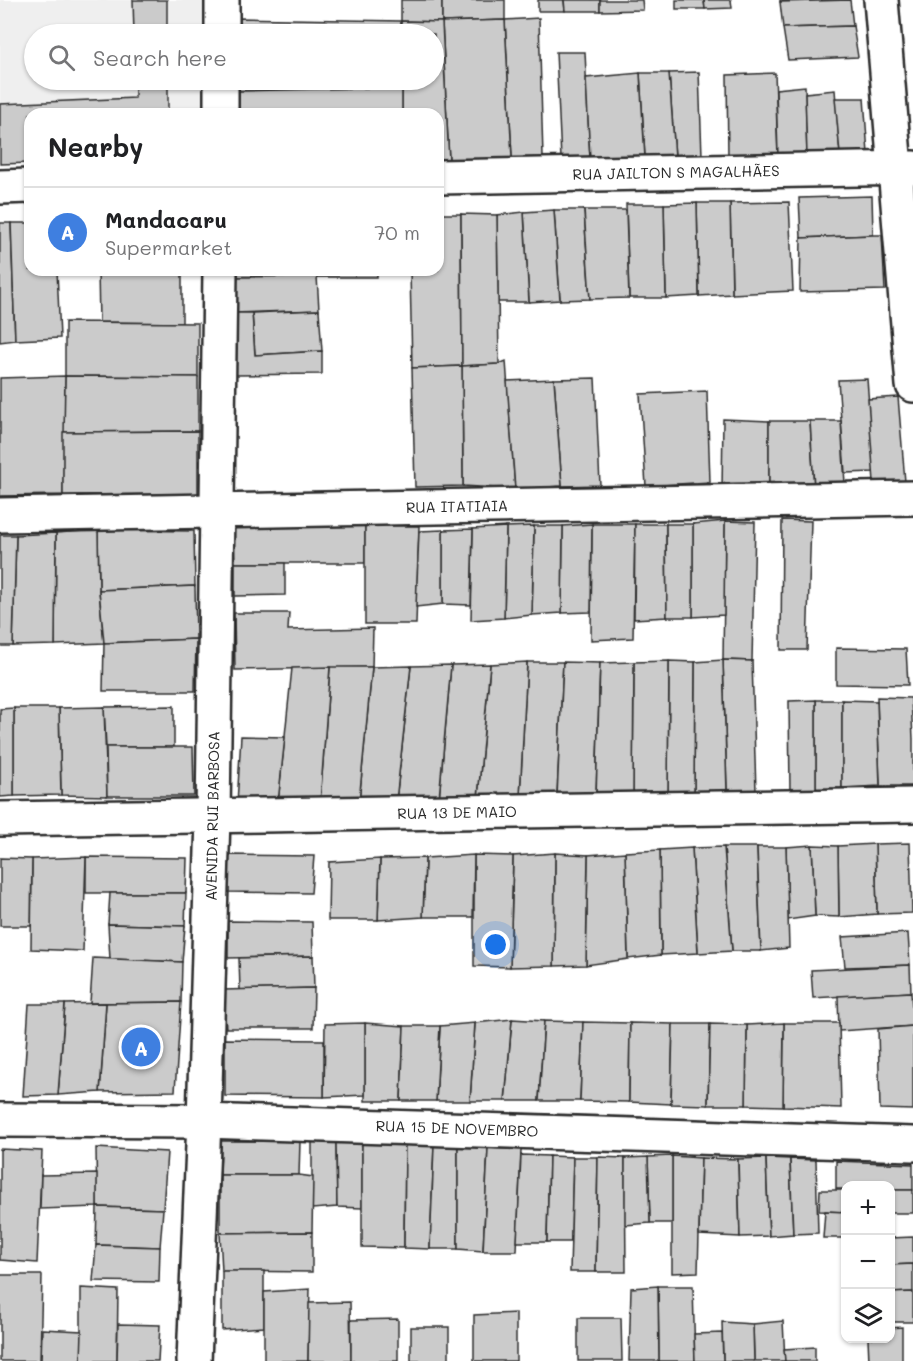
<!DOCTYPE html>
<meta charset="utf-8">
<style>
:root{--surface:#fff;--page:#f2f2f2;--text:#202124;--muted:#757577;--line:#e0e0e0;--accent:#7c3aed}
body{margin:0;font-family:Mali,sans-serif;background:var(--page);color:var(--text)}
.controls{position:absolute;right:18px;bottom:18px;display:grid;overflow:hidden;border-radius:12px;box-shadow:0 2px 4px #0004}
.controls button{width:54px;height:54px;display:grid;place-items:center;padding:0;border:0;border-bottom:2px solid var(--line);background:var(--surface);color:var(--text);font:30px sans-serif}
.you{position:absolute;left:496px;top:945px;width:21px;height:21px;margin:-15px;border:4px solid #fff;border-radius:50%;background:#1a73e8;box-shadow:0 0 0 9px #1a73e833}
.badge{display:grid;place-items:center;width:39px;height:39px;border-radius:50%;background:var(--accent);color:#fff;font-size:20px;font-weight:700}
.pin{position:absolute;translate:-50% -50%;border:3px solid #fff;box-shadow:0 2px 6px #0006}
.list{margin:0;padding:0;list-style:none}
h2{display:flex;justify-content:space-between;align-items:center;height:78px;margin:0;padding:0 24px;font-size:26px}
h2 small{font-size:20px;font-weight:400;color:var(--muted)}
.list li{display:grid;grid-template-columns:39px 1fr auto;gap:18px;align-items:center;box-sizing:border-box;height:90px;padding:0 24px;border-top:2px solid var(--line)}
.list b{display:block;font-size:22px;white-space:nowrap}
.list p{margin:0;font-size:20px;white-space:nowrap;color:var(--muted)}
.list em{font-size:20px;font-style:normal;color:var(--muted)}
.icon{flex:none;width:33px;height:33px;fill:none;stroke:currentColor;stroke-width:2;stroke-linecap:round;stroke-linejoin:round}
.map{position:relative;flex:none;width:913px;height:1361px;overflow:hidden}
.search{position:absolute;background:var(--surface);box-shadow:0 2px 4px #0004;left:24px;top:24px;width:420px;height:66px;display:flex;align-items:center;gap:15px;box-sizing:border-box;padding:0 21px;border-radius:33px;color:var(--muted);font-size:22px}
.panel{position:absolute;background:var(--surface);box-shadow:0 2px 4px #0004;left:24px;top:108px;width:420px;height:168px;border-radius:18px}
.map>svg:first-child{display:block}
</style>
<div class="map">
<svg width="913" height="1361" viewBox="0 0 913 1361">
<rect width="100%" height="100%" fill="#fff"/>
<filter id="ink" filterUnits="userSpaceOnUse"><feTurbulence type="fractalNoise" baseFrequency=".0167" numOctaves="2"/><feDisplacementMap in="SourceGraphic" scale="12" xChannelSelector="R" yChannelSelector="G"/><feConvolveMatrix kernelMatrix="1 2 1 2 8 2 1 2 1" color-interpolation-filters="sRGB"/></filter>
<g filter="url(#ink)">
<polygon fill="#efefef" points="0,0 206,0 206,34 34,34 34,80 205,80 205,114 30,114 30,164 0,165"/>
<g fill="#cbcbcb" stroke="#2b2b2b" stroke-width="1.5">
<polygon points="133,0 167,0 167,34 134,34"/>
<polygon points="401,0 442,0 442,22 401,21"/>
<polygon points="442,0 505,0 505,20 442,22"/>
<polygon points="538,0 564,0 565,11 538,11"/>
<polygon points="564,0 600,0 600,11 565,11"/>
<polygon points="600,0 642,0 643,10 600,11"/>
<polygon points="676,0 704,0 705,9 676,9"/>
<polygon points="704,0 731,0 732,8 705,9"/>
<polygon points="780,0 849,0 780,2"/>
<polygon points="850,0 853,26 783,28 780,2"/>
<polygon points="238,18 401,21 402,34 238,34"/>
<polygon points="539,18 543,157 512,158 505,20"/>
<polygon points="505,20 512,158 449,161 442,22"/>
<polygon points="401,21 442,22 449,161 438,161 438,114 402,114 402,80 434,80 434,34 402,34"/>
<polygon points="853,26 858,57 788,60 783,28"/>
<polygon points="556,52 585,52 590,159 561,159"/>
<polygon points="699,72 702,156 675,157 669,73"/>
<polygon points="640,73 669,73 675,157 645,158"/>
<polygon points="640,73 645,158 590,159 586,78"/>
<polygon points="775,73 778,156 728,157 727,75"/>
<polygon points="135,80 168,80 168,114 30,114 30,163 0,164 0,104 135,98"/>
<polygon points="238,80 402,80 402,87 238,91"/>
<polygon points="805,86 807,156 778,156 776,89"/>
<polygon points="402,87 402,114 238,114 238,91"/>
<polygon points="835,90 840,154 807,156 805,93"/>
<polygon points="835,98 864,98 868,154 840,154"/>
<polygon points="872,196 873,235 801,238 799,198"/>
<polygon points="789,202 793,291 732,294 730,203"/>
<polygon points="697,203 730,203 732,294 699,296"/>
<polygon points="697,203 699,296 666,298 664,204"/>
<polygon points="626,204 664,204 666,298 629,298"/>
<polygon points="554,210 584,210 590,299 560,300"/>
<polygon points="554,210 560,300 529,302 524,212"/>
<polygon points="584,210 626,210 629,298 590,299"/>
<polygon points="524,212 529,302 498,302 497,215"/>
<polygon points="438,214 461,214 462,366 412,368 410,270 438,270"/>
<polygon points="461,214 497,215 499,364 462,366"/>
<polygon points="0,223 11,223 15,340 0,342"/>
<polygon points="11,223 30,223 30,270 57,270 60,338 15,340"/>
<polygon points="873,235 882,235 885,290 800,292 801,238"/>
<polygon points="98,270 182,270 182,323 99,322"/>
<rect x="235" y="270" width="142" height="7"/>
<polygon points="317,276 319,310 234,313 235,277"/>
<polygon points="319,310 322,351 255,355 252,313"/>
<polygon points="234,313 252,313 255,355 322,351 322,374 235,375"/>
<polygon points="65,322 198,323 198,377 65,376"/>
<polygon points="506,361 515,489 463,486 462,366 499,364"/>
<polygon points="462,366 463,486 415,487 412,368"/>
<polygon points="65,376 198,377 198,431 63,432"/>
<polygon points="65,376 63,495 0,496 0,378"/>
<polygon points="595,378 600,485 562,486 554,379"/>
<polygon points="554,379 562,486 515,489 507,381"/>
<polygon points="867,379 874,472 845,473 838,380"/>
<polygon points="707,391 710,482 646,486 640,394"/>
<polygon points="898,397 905,482 874,482 868,399"/>
<polygon points="723,419 769,421 769,490 722,491"/>
<polygon points="769,421 810,421 814,487 769,490"/>
<polygon points="810,421 841,421 845,484 814,487"/>
<polygon points="198,431 198,494 63,495 63,432"/>
<polygon points="782,520 811,521 807,650 781,650"/>
<polygon points="725,521 755,522 752,661 723,660"/>
<polygon points="725,521 724,615 693,617 693,524"/>
<polygon points="592,524 635,524 633,638 591,640"/>
<polygon points="592,524 591,612 562,613 563,526"/>
<polygon points="635,524 666,524 667,617 634,619"/>
<polygon points="666,524 693,524 693,617 667,617"/>
<polygon points="365,525 365,563 235,563 233,526"/>
<polygon points="365,525 419,526 416,624 365,624"/>
<polygon points="534,526 563,526 562,613 532,615"/>
<polygon points="534,526 532,615 504,618 506,527"/>
<polygon points="506,527 504,618 471,620 473,529"/>
<polygon points="473,529 471,605 443,604 443,530"/>
<polygon points="98,530 194,531 195,586 99,590"/>
<polygon points="98,530 99,590 104,643 55,645 56,533"/>
<polygon points="443,530 443,604 416,607 419,531"/>
<polygon points="56,533 55,645 13,646 16,535"/>
<polygon points="0,535 16,535 13,646 0,646"/>
<polygon points="235,563 285,563 285,595 235,596"/>
<polygon points="195,586 196,639 104,643 99,590"/>
<polygon points="234,613 289,613 288,630 373,628 372,667 235,670"/>
<polygon points="196,639 195,691 103,691 104,643"/>
<polygon points="836,648 906,649 908,685 836,684"/>
<polygon points="723,660 752,661 756,792 727,791"/>
<polygon points="723,660 727,791 694,792 695,662"/>
<polygon points="669,661 695,662 694,792 668,794"/>
<polygon points="669,661 668,794 633,795 634,662"/>
<polygon points="527,662 563,662 557,796 520,796"/>
<polygon points="527,662 520,796 478,797 490,664"/>
<polygon points="563,662 600,663 596,796 557,796"/>
<polygon points="634,662 633,795 596,796 600,663"/>
<polygon points="490,664 478,797 439,799 451,665"/>
<polygon points="451,665 439,799 396,801 411,666"/>
<polygon points="411,666 396,801 359,802 372,667"/>
<polygon points="330,667 372,667 359,802 320,803"/>
<polygon points="330,667 320,803 278,803 292,668"/>
<polygon points="877,697 911,698 913,739 913,786 880,786"/>
<polygon points="816,700 842,700 842,788 816,789"/>
<polygon points="816,700 816,789 790,791 789,701"/>
<polygon points="842,700 877,701 880,786 842,788"/>
<polygon points="174,706 174,747 106,747 104,707"/>
<polygon points="104,707 107,796 61,795 59,708"/>
<polygon points="14,708 59,708 61,795 14,796"/>
<polygon points="14,708 14,796 0,797 0,709"/>
<polygon points="241,736 285,737 278,803 237,804"/>
<polygon points="106,747 193,747 194,796 107,796"/>
<polygon points="910,843 912,913 877,914 875,844"/>
<polygon points="875,844 877,914 839,917 838,846"/>
<polygon points="812,845 838,846 839,917 815,916"/>
<polygon points="812,845 815,916 788,920 786,847"/>
<polygon points="724,847 757,847 761,951 732,951"/>
<polygon points="724,847 732,951 698,953 692,848"/>
<polygon points="757,847 786,847 789,948 761,951"/>
<polygon points="692,848 698,953 661,955 660,850"/>
<polygon points="660,850 661,955 628,959 625,852"/>
<polygon points="625,852 628,959 586,965 588,855"/>
<polygon points="555,853 588,855 586,965 554,966"/>
<polygon points="555,853 554,966 510,967 513,856"/>
<polygon points="229,855 314,856 311,893 228,892"/>
<polygon points="474,855 513,856 510,967 474,966"/>
<polygon points="474,855 473,917 423,917 425,858"/>
<polygon points="86,857 187,858 186,893 86,893"/>
<polygon points="86,857 83,951 31,949 32,859"/>
<polygon points="0,858 32,859 31,926 0,926"/>
<polygon points="425,858 423,917 378,920 380,859"/>
<polygon points="380,859 378,920 328,920 329,862"/>
<polygon points="110,893 186,893 185,926 108,924"/>
<polygon points="228,921 312,922 313,956 228,958"/>
<polygon points="108,924 185,926 182,962 110,959"/>
<polygon points="908,933 910,965 845,967 842,937"/>
<polygon points="313,956 314,988 240,990 239,958"/>
<polygon points="93,958 182,962 181,1002 90,1003"/>
<polygon points="910,965 911,992 813,998 811,970"/>
<polygon points="314,988 313,1028 226,1028 223,990"/>
<polygon points="911,992 913,1026 839,1031 838,996"/>
<polygon points="181,1002 175,1091 100,1092 106,1003"/>
<polygon points="106,1003 100,1092 58,1095 65,1004"/>
<polygon points="29,1004 65,1004 58,1095 23,1096"/>
<polygon points="512,1019 544,1021 539,1101 505,1101"/>
<polygon points="512,1019 505,1101 470,1101 475,1023"/>
<polygon points="544,1021 583,1022 580,1101 539,1101"/>
<polygon points="583,1022 630,1023 629,1102 580,1101"/>
<polygon points="365,1023 404,1026 401,1101 365,1101"/>
<polygon points="365,1023 365,1095 324,1097 325,1024"/>
<polygon points="475,1023 470,1101 436,1101 440,1026"/>
<polygon points="630,1023 673,1024 671,1104 629,1102"/>
<polygon points="784,1023 839,1023 841,1108 783,1106"/>
<polygon points="784,1023 783,1106 746,1105 747,1025"/>
<polygon points="673,1024 710,1024 708,1105 671,1104"/>
<polygon points="710,1024 747,1025 746,1105 708,1105"/>
<polygon points="404,1026 440,1026 436,1101 401,1101"/>
<polygon points="913,1026 913,1110 880,1109 878,1029"/>
<polygon points="225,1039 324,1040 324,1097 225,1096"/>
<polygon points="221,1141 300,1141 299,1175 220,1175"/>
<polygon points="312,1142 336,1143 337,1207 312,1209"/>
<polygon points="336,1143 362,1143 362,1208 337,1207"/>
<polygon points="362,1143 405,1143 404,1248 362,1247"/>
<polygon points="405,1143 434,1145 430,1249 404,1248"/>
<polygon points="434,1145 458,1146 458,1249 430,1249"/>
<polygon points="458,1146 488,1148 483,1251 458,1249"/>
<polygon points="96,1148 167,1152 163,1209 97,1207"/>
<polygon points="488,1148 521,1150 517,1251 483,1251"/>
<polygon points="0,1149 42,1151 37,1263 0,1260"/>
<polygon points="521,1155 549,1156 547,1242 517,1242"/>
<polygon points="549,1156 573,1157 571,1242 547,1242"/>
<polygon points="672,1156 701,1158 698,1272 672,1273"/>
<polygon points="672,1156 672,1223 650,1223 648,1157"/>
<polygon points="573,1157 598,1157 596,1272 570,1272"/>
<polygon points="598,1157 625,1158 626,1272 596,1272"/>
<polygon points="648,1157 650,1223 625,1225 625,1158"/>
<polygon points="701,1158 738,1159 740,1237 699,1235"/>
<polygon points="766,1158 769,1236 740,1237 738,1159"/>
<polygon points="766,1158 790,1159 793,1234 769,1236"/>
<polygon points="790,1159 816,1160 818,1233 793,1234"/>
<polygon points="836,1161 913,1164 913,1190 890,1190 890,1186 846,1186 846,1189 836,1189"/>
<polygon points="97,1174 97,1207 40,1209 41,1175"/>
<polygon points="220,1175 299,1175 313,1177 312,1232 220,1233"/>
<polygon points="820,1190 846,1190 846,1212 819,1211"/>
<rect x="890" y="1190" width="23" height="23"/>
<polygon points="97,1207 163,1209 160,1247 96,1245"/>
<polygon points="825,1211 846,1212 846,1238 823,1238"/>
<polygon points="312,1232 312,1272 222,1271 220,1233"/>
<polygon points="913,1237 913,1264 890,1265 890,1238"/>
<polygon points="96,1245 160,1247 159,1282 93,1281"/>
<polygon points="913,1264 913,1292 890,1293 890,1265"/>
<polygon points="222,1271 264,1271 264,1327 222,1330"/>
<polygon points="0,1275 42,1275 40,1361 0,1361"/>
<polygon points="658,1286 693,1286 695,1361 659,1361"/>
<polygon points="658,1286 659,1361 629,1361 631,1288"/>
<polygon points="81,1288 118,1290 117,1361 81,1361"/>
<polygon points="310,1289 308,1361 264,1361 264,1292"/>
<polygon points="913,1292 913,1322 890,1322 890,1293"/>
<polygon points="350,1302 351,1361 308,1361 309,1303"/>
<polygon points="516,1313 516,1361 474,1361 474,1315"/>
<polygon points="578,1318 621,1318 622,1361 578,1361"/>
<polygon points="398,1319 398,1361 351,1361 351,1320"/>
<polygon points="783,1321 785,1361 754,1361 753,1324"/>
<polygon points="722,1322 753,1324 754,1361 723,1361"/>
<polygon points="118,1324 160,1325 158,1361 117,1361"/>
<rect x="411" y="1327" width="38" height="34"/>
<polygon points="902,1327 902,1361 869,1361 868,1338 890,1338 890,1328"/>
<polygon points="42,1329 82,1331 81,1361 41,1361"/>
<polygon points="722,1333 723,1361 695,1361 694,1334"/>
<polygon points="815,1347 815,1361 785,1361 784,1349"/>
</g>
<g fill="none" stroke-linecap="round" stroke-linejoin="round">
<defs>
<g id="minor">
<polyline points="881,0 913,385"/>
<polyline points="222,34 222,0"/>
<polyline points="221,114 221,80"/>
<polyline points="438,177 913,168"/>
<polyline points="0,187 30,186"/>
<polyline points="0,515 913,498"/>
<polyline points="0,819 913,805"/>
<polyline points="0,1120 204,1121 913,1144"/>
<polyline points="194,1361 204,1121 213,817 220,270"/>
</g>
</defs>
<use href="#minor" stroke="#2b2b2b" stroke-width="38"/>
<use href="#minor" stroke="#fff" stroke-width="33"/>
</g>
</g>
<g text-anchor="middle" stroke-width="4.5" stroke-linejoin="round" paint-order="stroke">
<g font-size="15" fill="#2b2b2b" stroke="#fff">
<text transform="translate(676 173) rotate(-1)" y="5">RUA JAILTON S MAGALHÃES</text>
<text transform="translate(457 507) rotate(-1)" y="5">RUA ITATIAIA</text>
<text transform="translate(457 813) rotate(-1)" y="5">RUA 13 DE MAIO</text>
<text transform="translate(213 816) rotate(-89)" y="5">AVENIDA RUI BARBOSA</text>
<text transform="translate(457 1129) rotate(2)" y="5">RUA 15 DE NOVEMBRO</text>
</g>
</g>
</svg>
<div class="controls">
<button>+</button>
<button>−</button>
<button><svg class="icon" aria-label="layers" viewBox="0 0 24 24"><path d="M12 4l9 5-9 5-9-5zM3 14l9 5 9-5"/></svg></button>
</div>
<div class="you"></div>
<div class="pin badge" style="left:141px;top:1047px;background:#3f7fe0">A</div>
<div class="search"><svg class="icon" aria-label="search" viewBox="0 0 24 24"><circle cx="10" cy="10" r="6"/><path d="M15 15l6 6"/></svg>Search here</div>
<section class="panel">
<h2>Nearby<small></small></h2>
<ul class="list">
<li><span class="badge" style="background:#3f7fe0">A</span><div><b>Mandacaru</b><p>Supermarket</p></div><em>70 m</em></li>
</ul>
</section>
</div>
